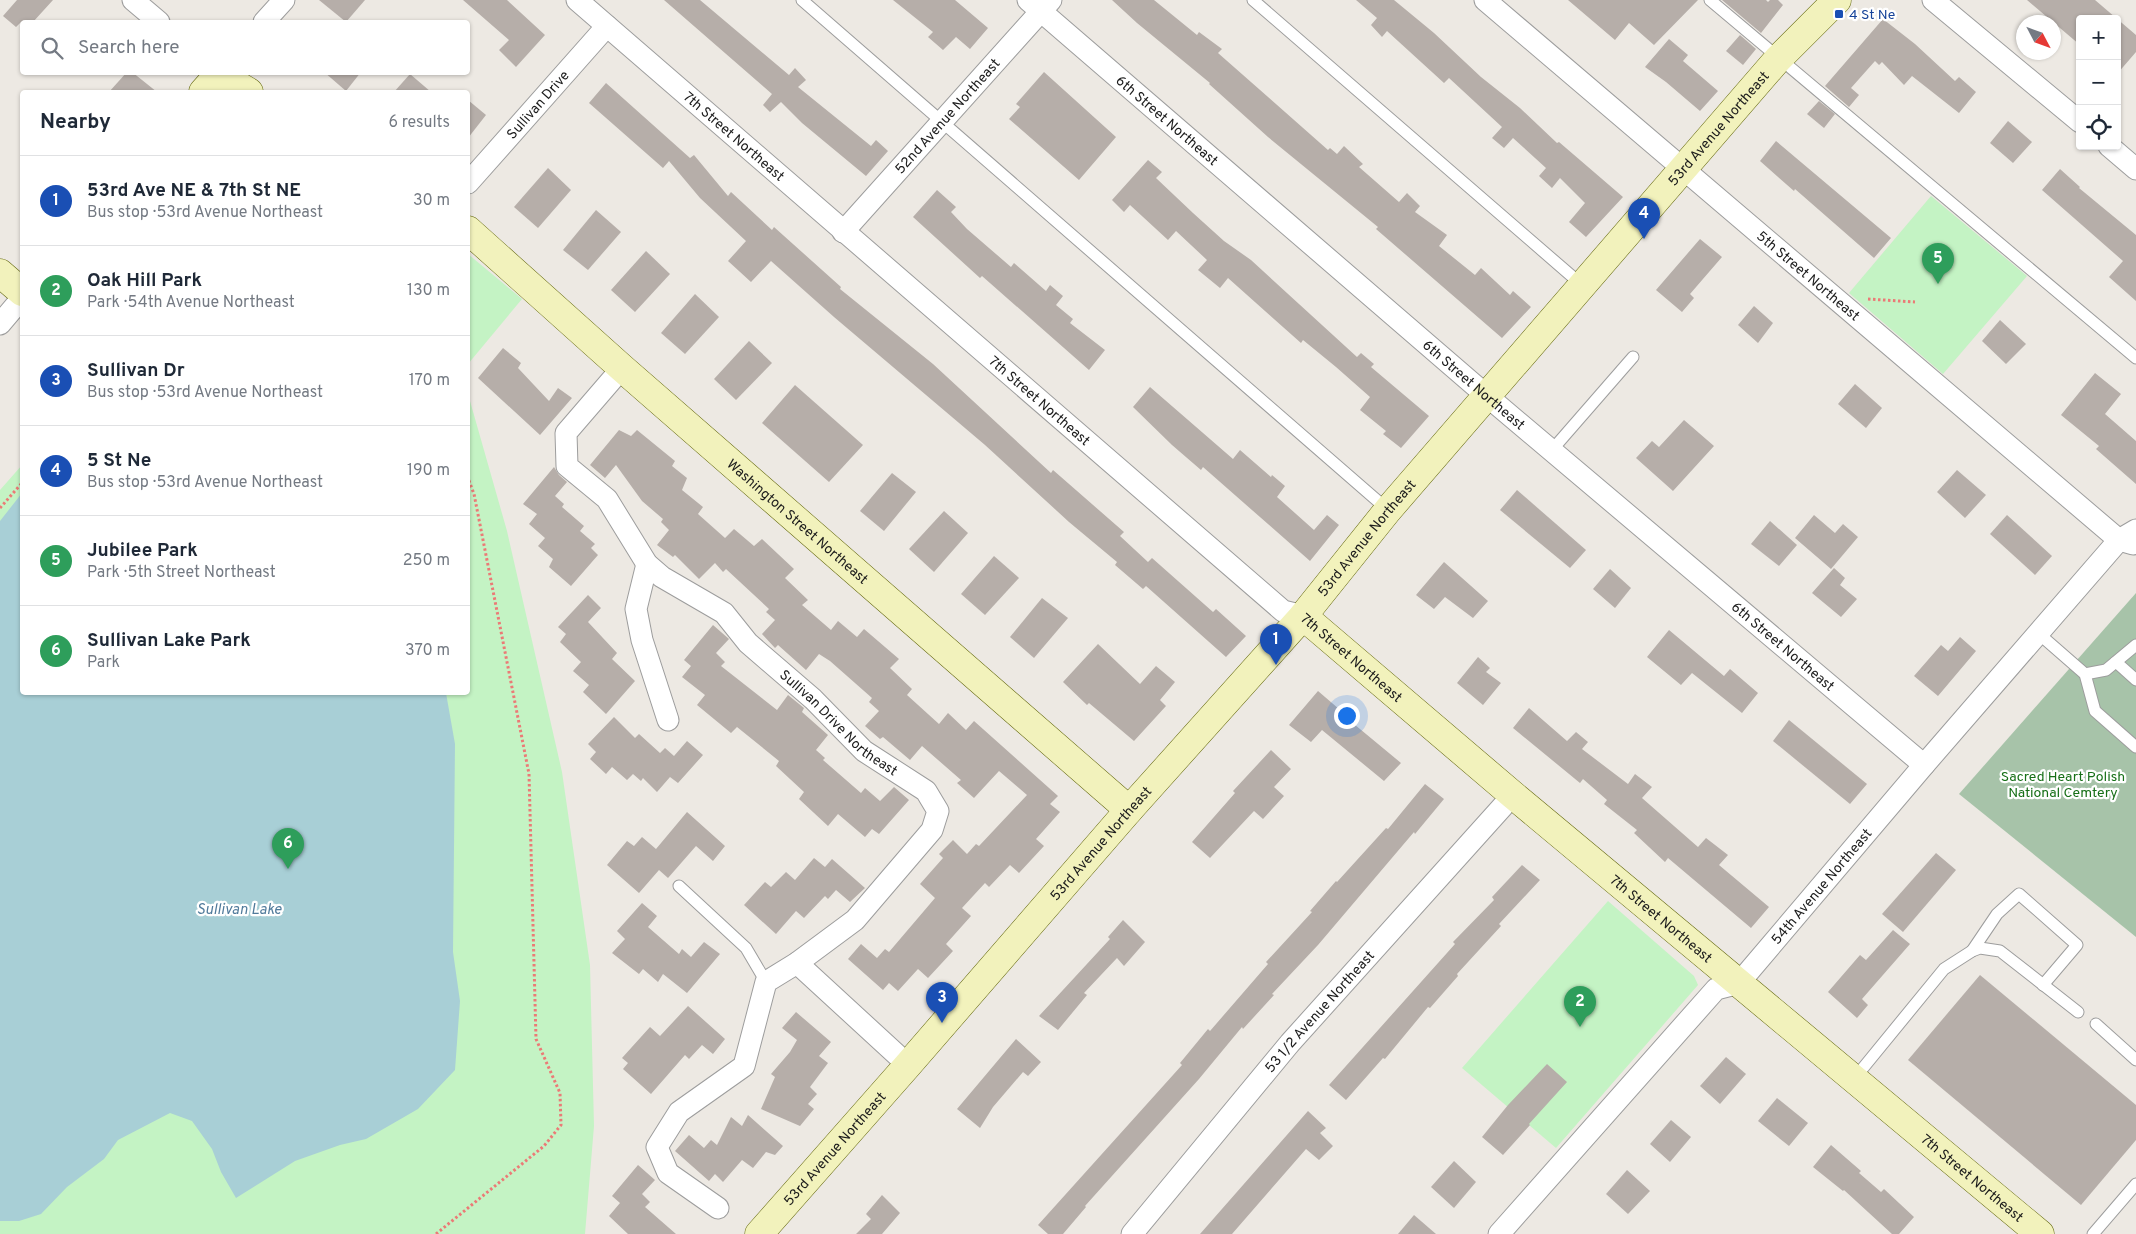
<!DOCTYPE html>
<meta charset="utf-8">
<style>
:root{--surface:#fff;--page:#f6f6f7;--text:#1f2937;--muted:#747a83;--line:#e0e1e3;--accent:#b5141f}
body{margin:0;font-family:Overpass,sans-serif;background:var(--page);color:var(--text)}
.controls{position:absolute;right:15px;top:15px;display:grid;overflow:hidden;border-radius:5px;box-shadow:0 1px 4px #0004}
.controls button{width:45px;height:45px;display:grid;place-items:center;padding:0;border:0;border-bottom:1px solid var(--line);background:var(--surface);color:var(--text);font:25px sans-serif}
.compass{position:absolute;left:2016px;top:15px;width:45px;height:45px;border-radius:50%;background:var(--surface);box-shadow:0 1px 4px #0004;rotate:131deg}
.you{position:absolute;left:1346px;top:715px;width:18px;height:18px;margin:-12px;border:4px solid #fff;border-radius:50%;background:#1a73e8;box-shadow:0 0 0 8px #1a73e833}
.badge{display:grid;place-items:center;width:32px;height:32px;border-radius:50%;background:var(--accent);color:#fff;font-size:16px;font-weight:700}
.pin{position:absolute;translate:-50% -41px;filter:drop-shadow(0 1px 2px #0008)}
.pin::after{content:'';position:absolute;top:26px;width:18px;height:15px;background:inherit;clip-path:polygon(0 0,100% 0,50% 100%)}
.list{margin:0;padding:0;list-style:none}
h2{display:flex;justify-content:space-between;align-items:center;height:65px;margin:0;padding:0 20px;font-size:21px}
h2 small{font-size:16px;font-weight:400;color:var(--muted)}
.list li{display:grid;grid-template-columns:32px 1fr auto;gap:15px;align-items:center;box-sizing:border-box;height:90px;padding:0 20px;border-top:1px solid var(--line)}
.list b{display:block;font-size:19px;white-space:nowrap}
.list p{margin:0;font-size:16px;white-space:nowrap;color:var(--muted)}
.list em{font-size:16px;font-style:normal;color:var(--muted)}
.icon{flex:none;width:28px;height:28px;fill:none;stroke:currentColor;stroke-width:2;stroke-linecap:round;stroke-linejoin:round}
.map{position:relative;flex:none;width:2136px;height:1234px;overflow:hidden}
.search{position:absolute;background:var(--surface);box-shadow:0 1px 4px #0004;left:20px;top:20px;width:450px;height:55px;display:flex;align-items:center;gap:12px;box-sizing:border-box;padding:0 18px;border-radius:5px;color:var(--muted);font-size:19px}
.panel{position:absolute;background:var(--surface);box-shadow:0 1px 4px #0004;left:20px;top:90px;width:450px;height:605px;border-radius:5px}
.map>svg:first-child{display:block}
</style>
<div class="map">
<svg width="2136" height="1234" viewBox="0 0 2136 1234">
<rect width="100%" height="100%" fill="#ede9e3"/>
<polygon fill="#a7c3a9" points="2136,593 2136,937 1959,794"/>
<g fill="#c4f3c4">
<polygon points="1931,196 2027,276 1943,374 1849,293"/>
<polygon points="468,254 522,299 468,364"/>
<polygon points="468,394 507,531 562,772 590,965 594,1126 585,1234 0,1234 0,490 22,465 22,692 468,692"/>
<polygon points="1608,901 1694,976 1698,985 1556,1148 1462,1068"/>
</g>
<polygon fill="#a8cfd6" points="22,493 22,692 446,693 455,744 453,952 460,1001 455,1070 418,1109 366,1139 340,1145 295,1161 236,1198 221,1172 212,1149 192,1121 170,1113 118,1140 104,1159 67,1187 41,1214 19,1221 0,1221 0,521"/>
<g fill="#b6aea9">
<polygon points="17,0 53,0 33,22 21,22 16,27 3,16"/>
<polygon points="319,0 365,0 346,22"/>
<polygon points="463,0 507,0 545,35 516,67 499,50 509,40"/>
<polygon points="664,0 700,0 789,75 795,68 806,80 798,87 871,146 876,140 888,151 866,176 802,123 781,102 770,112 763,105 772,94"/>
<polygon points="893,0 955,0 988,28 970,49 956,37 943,50 928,37 933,32"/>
<polygon points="1112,0 1154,0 1197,35 1199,32 1222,49 1218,53 1328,150 1330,148 1337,154 1344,146 1363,164 1359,167 1399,202 1407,193 1420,206 1415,212 1447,235 1439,246 1475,275 1481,268 1510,295 1513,291 1531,307 1502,338 1376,229 1378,227 1268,137 1209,84 1210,83 1137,23"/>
<polygon points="1356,0 1394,0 1434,33 1481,77 1520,108 1557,143 1559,142 1623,197 1586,237 1569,222 1585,203 1560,178 1552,188 1539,176 1546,168 1513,138 1504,148 1492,138 1502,127 1449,78 1444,83 1387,31 1382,37 1371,25 1377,18"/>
<polygon points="1568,0 1698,0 1654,45 1629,23 1615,40"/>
<polygon points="1722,0 1766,0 1768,2 1770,0 1778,0 1783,5 1761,33"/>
<polygon points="2027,0 2095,0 2136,35 2136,52 2117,74 2117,19 2080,19 2080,45"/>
<polygon points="1883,19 1915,44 1955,81 1959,77 1976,92 1959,113 1912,76 1904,85 1882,62 1879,65 1875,61 1851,88 1859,95 1849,107 1825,86"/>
<polygon points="1740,35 1756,49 1743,65 1726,51"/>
<polygon points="1669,39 1688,55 1683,61 1718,91 1700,111 1666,82 1645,67"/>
<polygon points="127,72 132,72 157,92 109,92"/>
<polygon points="324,72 361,72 346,91"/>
<polygon points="1044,72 1116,137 1079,180 1009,119 1020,107 1016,104"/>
<polygon points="410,74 431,92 394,92"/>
<polygon points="606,83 690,158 694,155 728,196 731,192 772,230 774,227 841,287 840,289 933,364 1051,473 1053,470 1124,532 1120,536 1148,562 1152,558 1213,612 1216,609 1246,636 1226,657 1146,586 1143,589 1115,565 1117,562 1069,522 985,445 834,317 771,261 751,282 728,261 746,241 700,198 669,161 663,168 589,103"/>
<polygon points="468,100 486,115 468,138"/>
<polygon points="1819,101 1835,114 1824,128 1807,114"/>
<polygon points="2008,121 2032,142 2013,163 1990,143"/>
<polygon points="1776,141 1891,238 1874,258 1795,189 1794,191 1760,161"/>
<polygon points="1148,160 1162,172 1156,178 1193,213 1224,241 1251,260 1357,357 1361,353 1374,364 1371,367 1429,416 1401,448 1383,434 1386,431 1360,410 1370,397 1336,367 1303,340 1301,343 1228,278 1220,288 1198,270 1207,260 1176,231 1168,240 1130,205 1124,212 1112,200"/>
<polygon points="548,168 571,190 538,228 514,207"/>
<polygon points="2060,169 2080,187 2079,188 2136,235 2136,301 2109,277 2123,261 2042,190"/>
<polygon points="937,190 956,207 951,212 967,229 1011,267 1014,263 1046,291 1050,285 1063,296 1056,305 1073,319 1070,323 1105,350 1089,370 982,276 980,278 913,217"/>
<polygon points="596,210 621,232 588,270 563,250"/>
<polygon points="1700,239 1722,257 1690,294 1694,298 1682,312 1656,290"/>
<polygon points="646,251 670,274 635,312 611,290"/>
<polygon points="695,294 719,317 685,354 661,333"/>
<polygon points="1754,306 1773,323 1758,343 1738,325"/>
<polygon points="2000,320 2026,344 2006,364 1982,341"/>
<polygon points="749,341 772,363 736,400 714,379"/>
<polygon points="503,348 521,363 518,368 549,401 558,388 572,398 540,435 478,378"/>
<polygon points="2095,373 2121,394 2105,414 2136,441 2136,484 2096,449 2099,446 2061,415"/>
<polygon points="1855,384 1882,408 1866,428 1838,404"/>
<polygon points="795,385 863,445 829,482 762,423"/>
<polygon points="1150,387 1233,459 1240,450 1271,477 1272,475 1285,486 1277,497 1314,530 1327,515 1339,525 1310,561 1203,467 1201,470 1172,445 1133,407"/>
<polygon points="1684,420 1714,446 1673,491 1636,458 1652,441 1659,447"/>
<polygon points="619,430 631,436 637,430 675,461 672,466 687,478 682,490 703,507 698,514 725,538 734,529 754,546 762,539 794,569 785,578 808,600 802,605 831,630 838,621 857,637 864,629 899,659 890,668 912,689 907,695 939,724 948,713 966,730 974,721 1058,796 1050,804 1060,812 1036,839 1044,846 1019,873 1010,865 989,887 985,883 962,908 971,916 946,944 953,951 928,978 918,969 898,991 889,983 883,990 848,959 861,944 877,958 885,949 889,952 935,898 920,884 943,858 939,854 953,840 967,854 976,844 979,846 1027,795 999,771 974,798 957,783 961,780 922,746 910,760 883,737 880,739 865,726 879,711 869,702 872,698 830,661 819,654 806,670 778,645 775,648 762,634 775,620 766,612 769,609 726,569 723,572 715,563 699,579 675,555 673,557 657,545 669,530 661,522 663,519 642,501 616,465 605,478 590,465"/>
<polygon points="554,467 559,475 567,482 555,496 564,504 562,507 584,526 580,531 595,544 591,548 598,555 571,586 549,567 553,559 538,546 545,538 529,524 537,514 523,504"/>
<polygon points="1957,470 1986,495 1965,518 1937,492"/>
<polygon points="892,473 916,492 884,531 860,511"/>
<polygon points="1517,490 1586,550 1570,568 1500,510"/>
<polygon points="944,511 968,533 934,572 909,549"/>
<polygon points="1814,515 1835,533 1843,524 1858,537 1831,569 1795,538"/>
<polygon points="2007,515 2052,556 2035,575 1990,534"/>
<polygon points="1770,521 1797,545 1779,566 1751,544"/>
<polygon points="994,556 1019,578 985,615 961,594"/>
<polygon points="1444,562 1488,601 1473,618 1445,597 1434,609 1416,595"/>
<polygon points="1834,568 1845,578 1840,585 1857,599 1841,617 1812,593"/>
<polygon points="1610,569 1631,588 1615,608 1593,589"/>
<polygon points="588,595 601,608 588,622 617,653 612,659 635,681 606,714 583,692 589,685 573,671 581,662 560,642 566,634 558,627"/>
<polygon points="1042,598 1068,618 1034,658 1010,637"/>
<polygon points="713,625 729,639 716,653 725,662 721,666 777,710 788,695 804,708 802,712 828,735 816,750 825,758 823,760 861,793 865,788 880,801 894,787 909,800 879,834 872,829 865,837 838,814 828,826 799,799 804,792 776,766 779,761 737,727 731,733 697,705 705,695 682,677 691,666 684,660"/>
<polygon points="1669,630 1724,676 1730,669 1758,693 1742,713 1692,673 1681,685 1647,657"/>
<polygon points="1960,637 1976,651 1938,696 1914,676 1941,645 1948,651"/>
<polygon points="1098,644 1140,684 1156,666 1175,682 1160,700 1166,706 1134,741 1089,703 1087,705 1063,682"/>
<polygon points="1478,657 1490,668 1486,672 1501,683 1483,705 1457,683"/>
<polygon points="1318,691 1339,709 1337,710 1401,763 1384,781 1322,730 1311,742 1289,725"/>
<polygon points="1529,708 1567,741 1576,732 1588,742 1582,749 1628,784 1635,774 1652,787 1642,798 1698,847 1706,838 1728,855 1719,865 1769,907 1751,928 1668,858 1665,862 1634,833 1637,830 1604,804 1607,800 1583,779 1580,783 1513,728"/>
<polygon points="614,717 635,738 639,734 660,753 665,748 674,756 687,741 703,755 678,783 670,777 657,792 643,778 641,781 633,774 627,780 612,767 606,774 590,759 596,752 588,744"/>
<polygon points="1789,720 1867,784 1850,804 1773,741"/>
<polygon points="1271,750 1291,769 1274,787 1284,796 1263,819 1254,811 1210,858 1192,842 1235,793 1233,791"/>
<polygon points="1425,784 1444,799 1415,834 1414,832 1318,945 1272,994 1274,995 1243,1029 1242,1027 1199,1079 1085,1206 1086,1207 1063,1234 1048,1234 1038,1225 1182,1065 1180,1063 1208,1029 1210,1031 1268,964 1266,962 1312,912 1310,911 1336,881 1337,882 1386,828 1388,829"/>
<polygon points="687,812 725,846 713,861 696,846 668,878 659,870 639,893 607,865 627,841 634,846 642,837 656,849"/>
<polygon points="1936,853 1956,870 1903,932 1882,914"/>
<polygon points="814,858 825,867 832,859 865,888 850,902 836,890 828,899 825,896 804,918 796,911 776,934 744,905 765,882 771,887 786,872 795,880"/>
<polygon points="1522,865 1540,880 1499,924 1501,926 1457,974 1458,976 1430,1008 1428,1007 1385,1059 1383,1058 1346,1100 1329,1085 1455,944 1453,942 1494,900 1492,897"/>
<polygon points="642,903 657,916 648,927 679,954 682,949 691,957 704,942 720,954 687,993 663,974 658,982 643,969 639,974 612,953 625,939 617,931"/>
<polygon points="1123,920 1145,942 1124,966 1117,958 1084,993 1087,995 1058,1030 1039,1016 1110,939 1108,937"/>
<polygon points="1893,930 1910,944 1862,999 1868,1005 1857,1018 1828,992 1860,955 1866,960"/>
<polygon points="1980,975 2136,1105 2136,1140 2081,1205 1908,1060"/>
<polygon points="688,1006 725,1039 713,1054 702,1045 689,1059 685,1055 651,1094 623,1069 628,1063 622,1058 650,1027 660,1036"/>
<polygon points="796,1012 831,1042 819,1056 828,1063 810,1087 817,1094 808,1104 814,1109 800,1126 761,1109 775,1077 771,1074 790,1052 797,1040 782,1028"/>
<polygon points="1016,1039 1041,1062 1028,1076 1023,1072 993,1107 980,1128 957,1109"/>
<polygon points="1726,1057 1746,1074 1720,1104 1700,1086"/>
<polygon points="1547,1064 1567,1082 1529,1124 1530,1125 1503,1155 1482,1137 1508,1105"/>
<polygon points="1777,1098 1808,1123 1789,1146 1758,1121"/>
<polygon points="1308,1111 1326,1128 1320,1133 1333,1146 1319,1160 1306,1149 1232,1234 1200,1234"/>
<polygon points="748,1115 783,1146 775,1155 766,1152 753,1168 742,1160 723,1182 715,1174 709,1181 675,1151 689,1135 704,1148 711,1140 717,1145 731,1117 742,1126"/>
<polygon points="1671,1120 1691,1137 1670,1162 1650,1144"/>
<polygon points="1831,1145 1861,1171 1859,1173 1881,1192 1884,1189 1914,1217 1899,1234 1892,1234 1844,1190 1843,1191 1813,1167"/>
<polygon points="1454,1161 1476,1182 1454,1208 1431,1187"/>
<polygon points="638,1165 655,1180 642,1194 650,1202 645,1207 676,1234 628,1234 609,1216 620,1203 612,1196"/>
<polygon points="1627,1170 1650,1191 1628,1214 1606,1194"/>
<polygon points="882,1195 900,1213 882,1234 856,1234 871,1219 866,1214"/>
<polygon points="1414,1215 1436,1234 1398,1234"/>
</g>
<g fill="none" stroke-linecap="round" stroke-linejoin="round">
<defs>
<g id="lane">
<polyline points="802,0 1388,510"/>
<polyline points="1253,0 1582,285"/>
<polyline points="1710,0 2136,358"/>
<polyline points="1552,450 1633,357"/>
<polyline points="2038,633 2085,674 2095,711 2136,747"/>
<polyline points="2116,662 2136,680"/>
<polyline points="2085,674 2106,670 2136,645"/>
<polyline points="679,886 746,948 766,982"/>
<polyline points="1972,951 1997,914 2019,894 2077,945 2043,985"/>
<polyline points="2096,1024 2136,1060"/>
<polyline points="1854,1079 1944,969 1972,951 1980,948 2000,951 2078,1012"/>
<polyline points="2093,1234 2136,1184"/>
</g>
<g id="street">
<polyline points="133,0 159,22"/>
<path id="s1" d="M577 0 1283 611 1303 616"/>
<path id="s2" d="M1028 0 1487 396 1924 765"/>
<path id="s3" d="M1485 0 2119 540 2133 544"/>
<polyline points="1933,0 2080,122"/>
<polyline points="264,22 284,0"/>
<polyline points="2109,146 2136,169"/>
<path id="s4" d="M468 183 607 26"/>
<path id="s5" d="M843 232 1051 0"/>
<polyline points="0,324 22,298"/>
<path id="s6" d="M622 368 566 433 567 466 607 499 647 564 662 577 724 613 748 643 813 699 864 751 926 791 938 811 932 830 855 920 797 963 766 982 744 1066 679 1112 657 1147 668 1173 718 1208"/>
<polyline points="647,564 636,609 642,640 668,720"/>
<polyline points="797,963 908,1065"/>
<path id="s7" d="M1132 1234 1290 1043 1513 795"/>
<path id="s8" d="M1499 1234 1716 989 1739 983 1924 765 2119 540 2136 530"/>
</g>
<g id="secondary">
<polyline points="203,92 219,74 249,92"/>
<path id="s9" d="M468 230 622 368 1129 810"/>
<polyline points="0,273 22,292"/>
<path id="s10" d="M1303 616 1513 795 2040 1234"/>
<path id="s11" d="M759 1234 908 1065 1129 810 1303 616 1388 510 1778 59 1837 0"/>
</g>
</defs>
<use href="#lane" stroke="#9d9d9d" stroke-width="13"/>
<use href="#street" stroke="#9d9d9d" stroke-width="23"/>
<use href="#secondary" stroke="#64680f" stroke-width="29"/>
<g stroke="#eb7a76" stroke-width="3" stroke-dasharray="2.5 2.5" stroke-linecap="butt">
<polyline points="1868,299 1915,302"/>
<polyline points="0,508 22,483"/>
<polyline points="436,1234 544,1146 561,1125 560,1093 536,1039 529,774 474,494 468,478"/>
</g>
<use href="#lane" stroke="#fff" stroke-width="11"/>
<use href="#street" stroke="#fff" stroke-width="21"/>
<use href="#secondary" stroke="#f2f2bc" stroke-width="28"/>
</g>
<rect fill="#1a4fb4" stroke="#fff" stroke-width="2" x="1834" y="9" width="10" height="10" rx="2.5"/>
<g text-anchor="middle" stroke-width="4.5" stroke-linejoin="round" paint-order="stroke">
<g font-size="14" fill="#164399" stroke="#fff" text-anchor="start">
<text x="1849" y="19">4 St Ne</text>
</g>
<g font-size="14" fill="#1c1c1c" stroke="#fff">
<text dy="5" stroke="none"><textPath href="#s4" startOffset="105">Sullivan Drive</textPath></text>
<text dy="5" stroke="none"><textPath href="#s5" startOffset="156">52nd Avenue Northeast</textPath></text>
<text dy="5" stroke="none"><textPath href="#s2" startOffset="184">6th Street Northeast</textPath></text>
<text dy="5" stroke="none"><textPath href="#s11" startOffset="1464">53rd Avenue Northeast</textPath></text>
<text dy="5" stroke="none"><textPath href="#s1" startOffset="208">7th Street Northeast</textPath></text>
<text dy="5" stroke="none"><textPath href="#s3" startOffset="425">5th Street Northeast</textPath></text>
<text dy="5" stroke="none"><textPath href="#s2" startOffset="589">6th Street Northeast</textPath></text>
<text dy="5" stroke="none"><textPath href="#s1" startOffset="612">7th Street Northeast</textPath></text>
<text dy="5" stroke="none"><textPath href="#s9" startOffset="440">Washington Street Northeast</textPath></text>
<text dy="5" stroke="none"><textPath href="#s11" startOffset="924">53rd Avenue Northeast</textPath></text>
<text dy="5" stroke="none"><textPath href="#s2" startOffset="994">6th Street Northeast</textPath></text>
<text dy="5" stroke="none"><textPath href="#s10" startOffset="64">7th Street Northeast</textPath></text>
<text dy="5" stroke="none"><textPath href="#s6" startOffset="498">Sullivan Drive Northeast</textPath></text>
<text dy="5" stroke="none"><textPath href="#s11" startOffset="519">53rd Avenue Northeast</textPath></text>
<text dy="5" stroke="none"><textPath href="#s8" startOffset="478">54th Avenue Northeast</textPath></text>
<text dy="5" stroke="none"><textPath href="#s10" startOffset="469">7th Street Northeast</textPath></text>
<text dy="5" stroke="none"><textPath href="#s7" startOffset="291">53 1/2 Avenue Northeast</textPath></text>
<text dy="5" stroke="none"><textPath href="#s11" startOffset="114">53rd Avenue Northeast</textPath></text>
<text dy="5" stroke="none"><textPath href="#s10" startOffset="874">7th Street Northeast</textPath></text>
</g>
<g font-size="14" fill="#166f17" stroke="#fff">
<text x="2063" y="781">Sacred Heart Polish<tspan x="2063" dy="16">National Cemtery</tspan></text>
</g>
<g font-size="15" font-style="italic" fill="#507a9b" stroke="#fff">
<text x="239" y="914">Sullivan Lake</text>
</g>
</g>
</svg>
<div class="controls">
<button>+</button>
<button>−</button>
<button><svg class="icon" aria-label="locate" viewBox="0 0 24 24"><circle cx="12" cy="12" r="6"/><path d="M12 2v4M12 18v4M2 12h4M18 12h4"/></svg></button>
</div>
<svg class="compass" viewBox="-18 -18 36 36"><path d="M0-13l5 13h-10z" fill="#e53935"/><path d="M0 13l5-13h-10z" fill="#747a83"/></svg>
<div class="you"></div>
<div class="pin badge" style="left:1276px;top:665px;background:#1a4fb4">1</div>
<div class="pin badge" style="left:1580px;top:1027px;background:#2e9e5b">2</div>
<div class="pin badge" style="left:942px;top:1023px;background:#1a4fb4">3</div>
<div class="pin badge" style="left:1644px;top:239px;background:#1a4fb4">4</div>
<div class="pin badge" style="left:1938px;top:284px;background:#2e9e5b">5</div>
<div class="pin badge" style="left:288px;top:869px;background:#2e9e5b">6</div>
<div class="search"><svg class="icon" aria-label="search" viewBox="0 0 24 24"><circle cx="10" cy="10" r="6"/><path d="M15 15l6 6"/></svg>Search here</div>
<section class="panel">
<h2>Nearby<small>6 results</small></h2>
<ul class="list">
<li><span class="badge" style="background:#1a4fb4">1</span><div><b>53rd Ave NE &amp; 7th St NE</b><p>Bus stop · 53rd Avenue Northeast</p></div><em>30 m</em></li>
<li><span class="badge" style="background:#2e9e5b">2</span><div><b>Oak Hill Park</b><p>Park · 54th Avenue Northeast</p></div><em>130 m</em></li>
<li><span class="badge" style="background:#1a4fb4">3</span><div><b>Sullivan Dr</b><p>Bus stop · 53rd Avenue Northeast</p></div><em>170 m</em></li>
<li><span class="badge" style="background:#1a4fb4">4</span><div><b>5 St Ne</b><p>Bus stop · 53rd Avenue Northeast</p></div><em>190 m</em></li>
<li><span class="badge" style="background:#2e9e5b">5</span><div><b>Jubilee Park</b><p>Park · 5th Street Northeast</p></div><em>250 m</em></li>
<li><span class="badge" style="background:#2e9e5b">6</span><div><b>Sullivan Lake Park</b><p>Park</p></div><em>370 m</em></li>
</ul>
</section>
</div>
